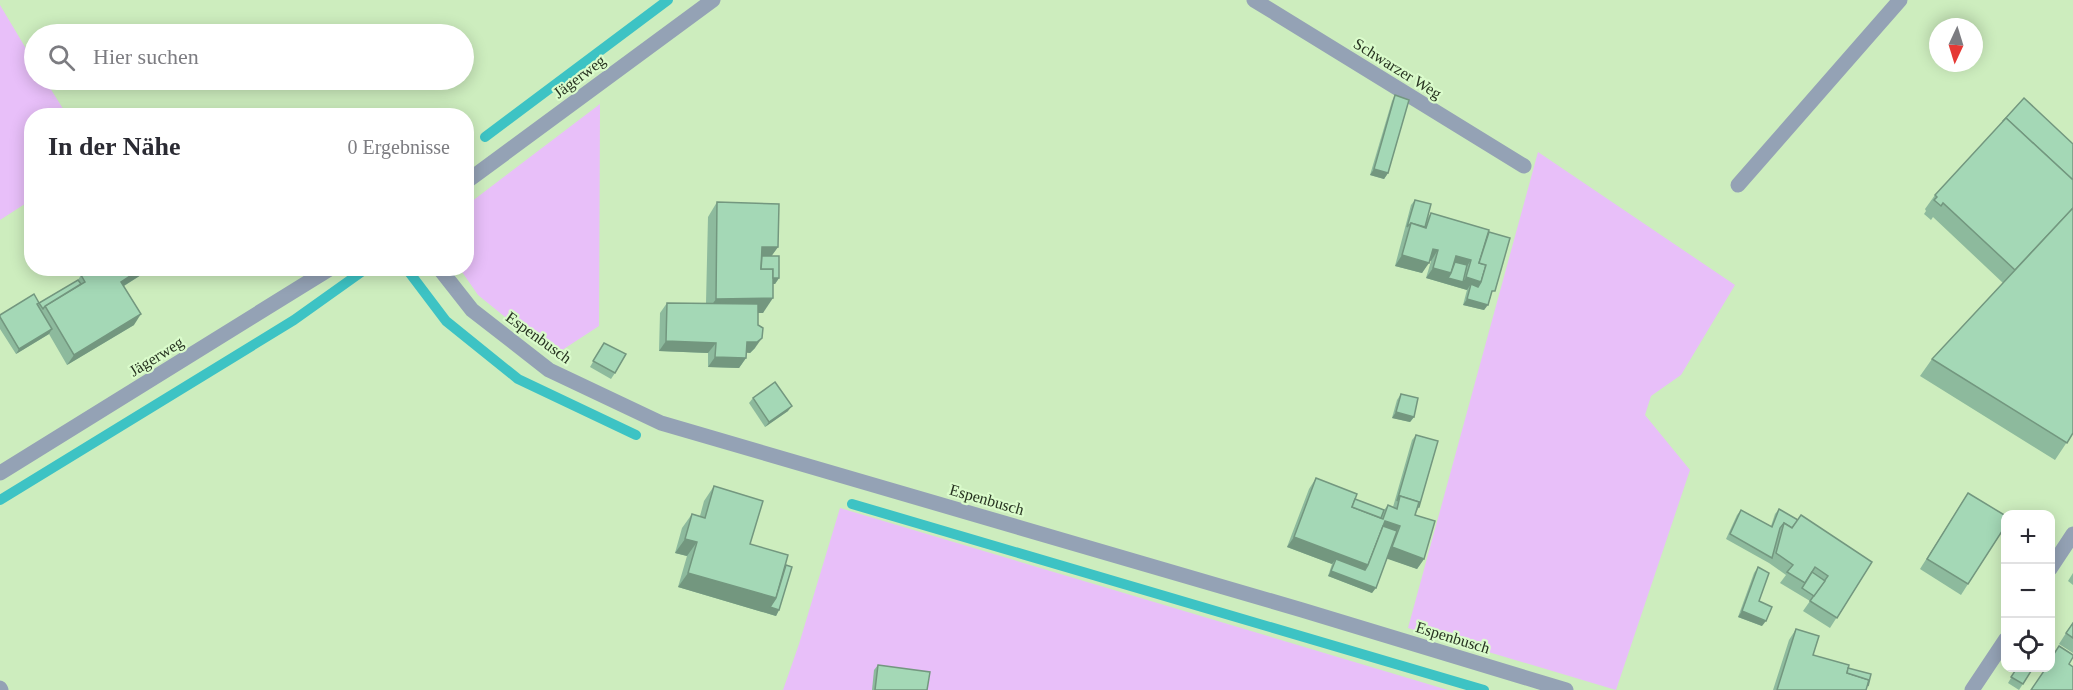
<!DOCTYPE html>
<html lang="de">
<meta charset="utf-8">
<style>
:root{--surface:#fff;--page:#f7f7f7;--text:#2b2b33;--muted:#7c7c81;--line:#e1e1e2}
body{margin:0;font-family:Georgia,serif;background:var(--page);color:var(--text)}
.controls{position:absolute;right:18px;bottom:18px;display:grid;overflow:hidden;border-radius:12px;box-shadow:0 3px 15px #0003}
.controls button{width:54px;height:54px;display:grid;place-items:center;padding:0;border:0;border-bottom:2px solid var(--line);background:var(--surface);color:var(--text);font:30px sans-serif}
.compass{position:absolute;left:1929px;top:18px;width:54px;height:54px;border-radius:50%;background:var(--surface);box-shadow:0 3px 15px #0003;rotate:184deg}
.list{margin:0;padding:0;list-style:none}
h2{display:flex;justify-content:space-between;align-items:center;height:78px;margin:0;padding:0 24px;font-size:26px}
h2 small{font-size:20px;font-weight:400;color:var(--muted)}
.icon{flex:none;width:33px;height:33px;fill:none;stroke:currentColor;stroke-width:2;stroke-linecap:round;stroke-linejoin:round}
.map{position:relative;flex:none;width:2073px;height:690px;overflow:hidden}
.search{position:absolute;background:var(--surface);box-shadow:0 3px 15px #0003;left:24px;top:24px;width:450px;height:66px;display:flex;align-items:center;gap:15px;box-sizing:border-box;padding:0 21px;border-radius:33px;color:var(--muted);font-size:22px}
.panel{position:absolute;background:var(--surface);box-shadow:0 3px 15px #0003;left:24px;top:108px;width:450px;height:168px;border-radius:24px}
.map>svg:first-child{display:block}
</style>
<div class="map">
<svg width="2073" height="690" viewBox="0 0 2073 690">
<rect width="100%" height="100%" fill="#cdedbe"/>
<g fill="#e8bff9">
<polygon points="0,5 34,62 34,80 45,80 67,115 32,116 31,200 0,220"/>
<polygon points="600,104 599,326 553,356 478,295 460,269 466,268 467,205"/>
<polygon points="1538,152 1735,285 1681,375 1651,396 1645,415 1690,470 1616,690 1408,628"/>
<polygon points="840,508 1448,690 783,690 799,644"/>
</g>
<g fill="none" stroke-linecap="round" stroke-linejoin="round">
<g stroke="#3dc3c4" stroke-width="10">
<polyline points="485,137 668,0"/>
<polyline points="406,268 446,321 518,379 636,435"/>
<polyline points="0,500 294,320 367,268"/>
<polyline points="852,504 1484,690"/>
</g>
<polyline stroke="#94a2b5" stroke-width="15" points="1738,185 1900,0"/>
<g stroke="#94a2b5" stroke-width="15">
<polyline points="1254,0 1524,166"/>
<polyline points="466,182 713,0"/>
<polyline points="439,268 472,310 549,370 661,423 1302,610 1566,690"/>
<polyline points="0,473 331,268"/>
<polyline points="2050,569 2073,534"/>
<polyline points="0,688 1,690"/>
<polyline points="1972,690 2006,639"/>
</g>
</g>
<g fill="#8dba9d">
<polygon points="1395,95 1388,173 1384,179 1370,175 1392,101"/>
<polygon points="2003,121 2073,433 2055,460 1920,376 1932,359 2003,283 1933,217 1931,220 1924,214 1926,211 1925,209 1935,195 1999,126"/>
<polygon points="1415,200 1428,217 1431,213 1489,230 1491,297 1484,310 1463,305 1467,290 1426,278 1431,261 1430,260 1422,273 1395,266 1411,205"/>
<polygon points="717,202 778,247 771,256 779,278 775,284 773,283 763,313 758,313 755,348 750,353 746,352 746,358 739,368 708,367 708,353 659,351 660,313 667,303 706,303 708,217"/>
<polygon points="92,268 152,268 124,286 134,325 67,365 49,334 16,354 0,329 0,315 39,303 78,280 81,275"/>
<polygon points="604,343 615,373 611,379 590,367"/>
<polygon points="1401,394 1414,417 1410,422 1392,418 1397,400"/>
<polygon points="753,398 788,411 765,427 749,403"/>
<polygon points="1416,435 1419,507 1415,515 1424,559 1417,569 1387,558 1372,593 1328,576 1332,564 1287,547 1309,489 1316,478 1355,499 1384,510 1388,505 1393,507 1412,440"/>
<polygon points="714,486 750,544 786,565 779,610 776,616 678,587 687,556 675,553 682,528 692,514 700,516 704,501"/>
<polygon points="1968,493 1968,584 1961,595 1920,569"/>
<polygon points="1779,509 1872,562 1830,628 1803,611 1810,601 1780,583 1786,575 1769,563 1726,539 1737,515 1741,510 1771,526 1775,514"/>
<polygon points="1758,567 1759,601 1762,626 1738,617 1754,573"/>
<polygon points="2073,573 2073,585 2068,581"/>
<polygon points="2073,622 2073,653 2059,644"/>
<polygon points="1796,629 1813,655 1848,668 1867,687 1866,690 1773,690 1789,640"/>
<polygon points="878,665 927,690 872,690 874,670"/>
<polygon points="2017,668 2033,668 2019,690 2008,683"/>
</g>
<g fill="#73977f">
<polygon points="1374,169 1388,173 1384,179 1370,175"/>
<polygon points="762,247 778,247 768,261 756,256"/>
<polygon points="1433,249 1438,250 1431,261 1426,259"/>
<polygon points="1402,255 1429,263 1422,273 1395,266"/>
<polygon points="1456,256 1471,260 1464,271 1451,267"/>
<polygon points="142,268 152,268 114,292 121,282"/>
<polygon points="1433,268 1451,273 1463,282 1466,277 1481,282 1474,292 1471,284 1467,290 1426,278"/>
<polygon points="755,278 779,278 775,284 751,283"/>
<polygon points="773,298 763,313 706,313 716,299"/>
<polygon points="1467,299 1488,305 1484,310 1463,305"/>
<polygon points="141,314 134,325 67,365 74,355"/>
<polygon points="52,329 49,334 16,354 19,349"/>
<polygon points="762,338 755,348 750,353 739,352 747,342"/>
<polygon points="666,341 716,343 708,353 659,351"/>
<polygon points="715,357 746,358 739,368 708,367"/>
<polygon points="792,406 788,411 765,427 769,422"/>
<polygon points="1396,412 1414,417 1410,422 1392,418"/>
<polygon points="1385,521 1400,526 1393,537 1379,531"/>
<polygon points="1294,537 1368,565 1361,575 1336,559 1332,564 1287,547"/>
<polygon points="685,539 697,542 687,556 675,553"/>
<polygon points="1392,547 1424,559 1417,569 1385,558"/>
<polygon points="1331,571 1376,588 1372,593 1328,576"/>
<polygon points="688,573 776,598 779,610 776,616 678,587"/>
<polygon points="1742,611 1766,621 1762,626 1738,617"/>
</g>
<g fill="#a4d8b6" stroke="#73977f" stroke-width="1.5">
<polygon points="1395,95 1409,100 1388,173 1374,169"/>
<polygon points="2024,98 2073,144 2073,180 2006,118 2003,122 2003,121"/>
<polygon points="2006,118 2073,180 2073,208 2015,270 1943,203 1941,206 1934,200 1937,197 1935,195"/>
<polygon points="1415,200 1431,204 1425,227 1411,223 1407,227"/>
<polygon points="717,202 779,204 778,247 762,247 761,269 773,269 773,298 716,299"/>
<polygon points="2073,208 2073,433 2067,443 1932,359"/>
<polygon points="1431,213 1489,230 1479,263 1486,265 1481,282 1466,277 1471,260 1456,256 1451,273 1433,268 1438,250 1433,249 1429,263 1402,255 1411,223 1426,228"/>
<polygon points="1489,232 1510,238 1495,291 1492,291 1488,305 1467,299 1471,284 1478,287 1481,282 1486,265 1479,263"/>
<polygon points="762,256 779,256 779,278 773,278 773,269 761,269"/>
<polygon points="1455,262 1467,265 1463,282 1448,278 1451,273"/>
<polygon points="92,268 142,268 121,282 141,314 74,355 45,306 85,282 81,275"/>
<polygon points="78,280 81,284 45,306 43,309 39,303"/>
<polygon points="34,294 39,303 37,304 52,329 19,349 0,317 0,315"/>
<polygon points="667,303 758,304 758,325 763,328 762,338 757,342 747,342 746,358 715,357 716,343 666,341"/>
<polygon points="604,343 626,354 615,373 593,361"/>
<polygon points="775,382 792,406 769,422 753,398"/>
<polygon points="1401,394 1418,398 1414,417 1396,412"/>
<polygon points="1416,435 1438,441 1419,507 1417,507 1419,502 1400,496 1397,501"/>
<polygon points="1316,478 1357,494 1352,507 1383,519 1388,505 1397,509 1400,496 1419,502 1415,515 1435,521 1424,559 1392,547 1400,526 1385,521 1368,565 1294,537"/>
<polygon points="714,486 763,501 750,544 788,555 776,598 688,573 697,542 685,539 692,514 705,518"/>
<polygon points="1968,493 2006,516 2006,525 1968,584 1927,559"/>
<polygon points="1355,499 1384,510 1381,518 1352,507"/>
<polygon points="1779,509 1798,520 1792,528 1784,523 1780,528 1772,558 1730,534 1741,510 1772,527"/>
<polygon points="1801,515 1872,562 1837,618 1810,601 1828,576 1815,567 1805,583 1787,572 1793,565 1776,553 1784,523 1792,528"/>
<polygon points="1383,526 1397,531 1376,588 1331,571 1336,559 1365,570 1368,565"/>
<polygon points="786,565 792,567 779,610 770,607 776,598"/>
<polygon points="1758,567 1769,573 1759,601 1772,607 1766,621 1742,611"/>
<polygon points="1812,572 1825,581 1814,596 1802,588"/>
<polygon points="2073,623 2073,638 2066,633"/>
<polygon points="1796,629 1819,636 1813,655 1849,665 1847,673 1869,680 1866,690 1777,690"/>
<polygon points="2059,646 2073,655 2073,657 2069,664 2073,667 2073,690 2031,690 2046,668 2050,668 2050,660"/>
<polygon points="878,665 930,672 927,690 875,690"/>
<polygon points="1848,668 1871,674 1868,686 1869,680 1847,673"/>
<polygon points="2017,668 2033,668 2023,684 2011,677"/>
</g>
<g text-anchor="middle" stroke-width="4.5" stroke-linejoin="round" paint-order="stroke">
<g font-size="16" fill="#273321" stroke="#dafbcb">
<text transform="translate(1398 68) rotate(32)" y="6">Schwarzer Weg</text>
<text transform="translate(579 76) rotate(-37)" y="6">Jägerweg</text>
<text transform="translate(539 337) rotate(36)" y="6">Espenbusch</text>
<text transform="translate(156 356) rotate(-32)" y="6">Jägerweg</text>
<text transform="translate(987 499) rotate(16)" y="6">Espenbusch</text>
<text transform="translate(1453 637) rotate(17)" y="6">Espenbusch</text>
</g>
</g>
</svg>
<div class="controls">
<button>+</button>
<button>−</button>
<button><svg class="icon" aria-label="locate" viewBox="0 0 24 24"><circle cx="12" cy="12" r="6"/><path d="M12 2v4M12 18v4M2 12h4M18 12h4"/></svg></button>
</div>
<svg class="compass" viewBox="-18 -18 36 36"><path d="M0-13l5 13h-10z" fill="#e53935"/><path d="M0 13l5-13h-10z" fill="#7c7c81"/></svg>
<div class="search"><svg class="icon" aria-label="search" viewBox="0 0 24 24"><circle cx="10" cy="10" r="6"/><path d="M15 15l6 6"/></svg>Hier suchen</div>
<section class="panel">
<h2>In der Nähe<small>0 Ergebnisse</small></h2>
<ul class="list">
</ul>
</section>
</div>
